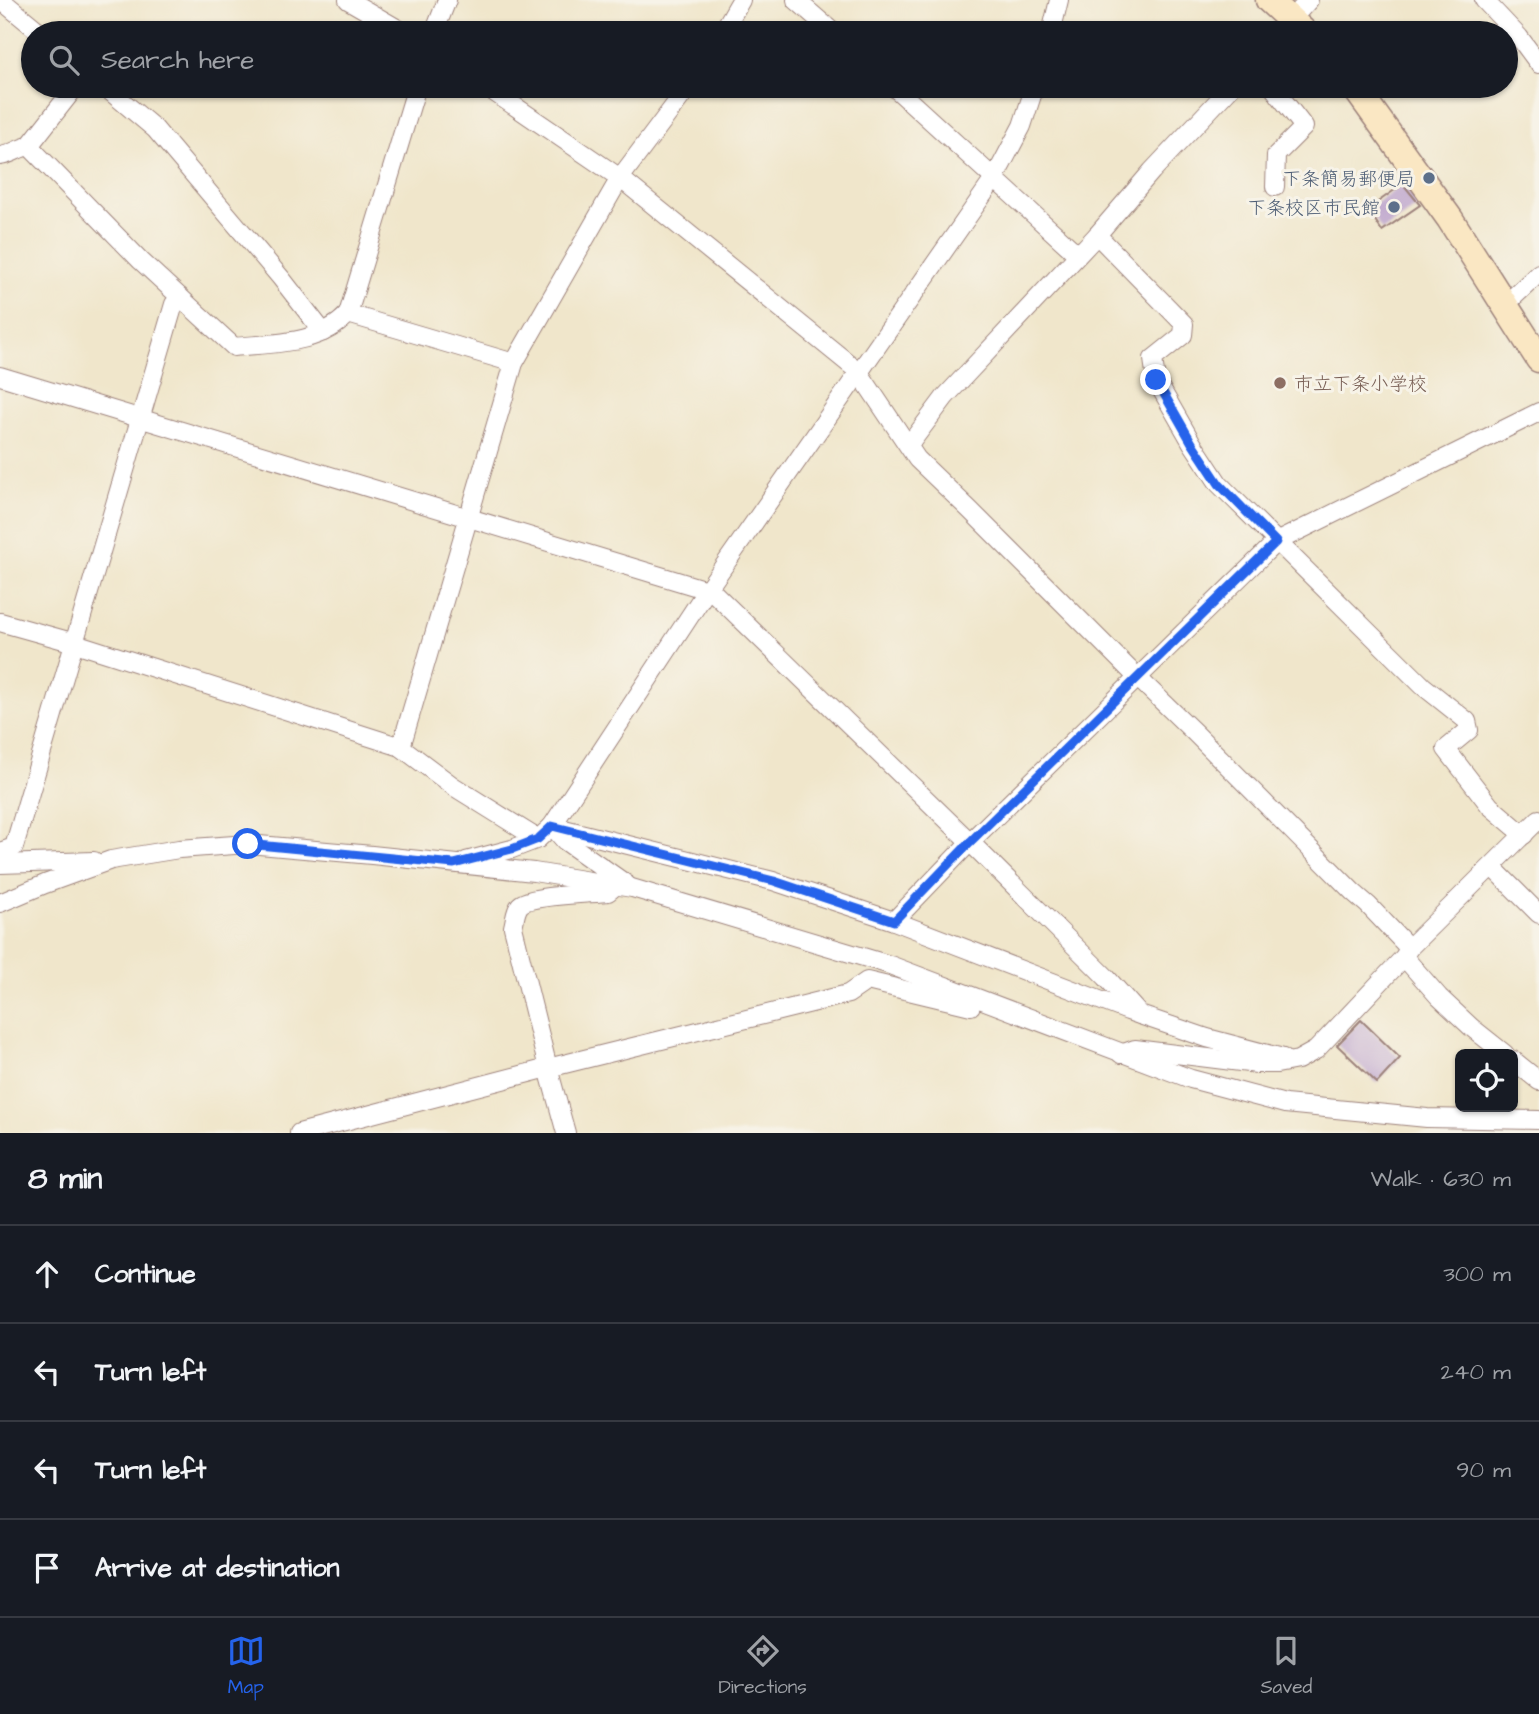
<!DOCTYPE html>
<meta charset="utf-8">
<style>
:root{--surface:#171b24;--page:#242831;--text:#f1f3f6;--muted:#9ea1a6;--line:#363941;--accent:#2563eb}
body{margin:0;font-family:"Architects Daughter","Klee One",sans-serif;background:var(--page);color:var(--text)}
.controls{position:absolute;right:21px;bottom:21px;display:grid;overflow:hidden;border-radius:10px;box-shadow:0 2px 5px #0004}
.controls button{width:63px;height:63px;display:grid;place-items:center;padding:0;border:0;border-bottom:2px solid var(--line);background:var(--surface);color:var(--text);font:35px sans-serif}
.stop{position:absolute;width:21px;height:21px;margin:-16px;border:5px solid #2563eb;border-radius:50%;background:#fff}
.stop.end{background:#2563eb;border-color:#fff;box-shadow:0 2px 7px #0008}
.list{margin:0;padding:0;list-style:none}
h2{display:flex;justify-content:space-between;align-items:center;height:91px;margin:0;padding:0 28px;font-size:30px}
h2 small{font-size:23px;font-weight:400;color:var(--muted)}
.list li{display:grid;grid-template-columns:46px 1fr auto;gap:21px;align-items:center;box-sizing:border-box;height:98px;padding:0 28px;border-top:2px solid var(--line)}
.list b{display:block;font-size:26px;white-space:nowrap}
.list em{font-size:23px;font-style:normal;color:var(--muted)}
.icon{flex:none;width:38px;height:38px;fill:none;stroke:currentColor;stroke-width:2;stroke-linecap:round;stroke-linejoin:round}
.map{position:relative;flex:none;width:1539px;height:1133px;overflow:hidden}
.search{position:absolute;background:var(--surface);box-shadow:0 2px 5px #0004;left:21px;right:21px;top:21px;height:77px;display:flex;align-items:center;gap:18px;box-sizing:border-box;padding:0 24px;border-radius:38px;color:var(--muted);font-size:26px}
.sheet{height:483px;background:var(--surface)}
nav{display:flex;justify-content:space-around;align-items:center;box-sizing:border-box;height:98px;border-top:2px solid var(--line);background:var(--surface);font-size:19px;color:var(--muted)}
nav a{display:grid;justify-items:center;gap:4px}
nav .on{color:var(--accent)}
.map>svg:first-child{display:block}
</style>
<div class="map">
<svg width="1539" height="1133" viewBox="0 0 1539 1133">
<rect width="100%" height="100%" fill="#f7f3e8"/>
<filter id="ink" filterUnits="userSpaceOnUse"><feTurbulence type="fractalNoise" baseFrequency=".0143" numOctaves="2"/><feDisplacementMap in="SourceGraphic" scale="14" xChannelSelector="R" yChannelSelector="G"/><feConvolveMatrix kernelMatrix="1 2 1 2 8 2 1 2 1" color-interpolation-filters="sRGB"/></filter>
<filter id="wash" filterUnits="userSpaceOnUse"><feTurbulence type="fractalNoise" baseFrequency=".00686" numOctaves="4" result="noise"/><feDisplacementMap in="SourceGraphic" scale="28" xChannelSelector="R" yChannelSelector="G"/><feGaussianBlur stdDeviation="1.57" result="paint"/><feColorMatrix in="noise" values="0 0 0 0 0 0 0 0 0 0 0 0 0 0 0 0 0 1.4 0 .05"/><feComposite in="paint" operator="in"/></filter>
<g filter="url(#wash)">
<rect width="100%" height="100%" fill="#f0e6cb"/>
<g id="blocks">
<g fill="#bca3cc">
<polygon points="1403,184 1420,205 1382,231 1368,209"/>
<polygon points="1361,1020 1400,1058 1377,1083 1337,1045"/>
</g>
</g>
</g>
<g filter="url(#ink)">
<use href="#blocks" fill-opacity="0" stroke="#9d827b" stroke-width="2"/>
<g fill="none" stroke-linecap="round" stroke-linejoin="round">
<defs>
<g id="street">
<polyline points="1,0 41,33"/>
<polyline points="348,0 405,33"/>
<polyline points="796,0 834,33"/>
<polyline points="1484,0 1519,37 1539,64"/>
<polyline points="434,33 447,0"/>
<polyline points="722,33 741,0"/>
<polyline points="1051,33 1059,0"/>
<polyline points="1279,33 1309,0"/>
<path d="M76 86 29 146 141 261 234 347C272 343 320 345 348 314L417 86"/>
<polyline points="104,86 155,129 281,278 323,332"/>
<polyline points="485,86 620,178 858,371 917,459 970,510 1137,677 1196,734 1353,892 1368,905 1409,948 1404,957 1316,1050 1298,1060 1277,1064 1257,1064 1135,1049 1121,1054"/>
<polyline points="893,86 1078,255"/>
<polyline points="1272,86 1304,127 1276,155 1275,187"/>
<path d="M0 156C11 155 18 148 29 146"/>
<polyline points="1097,235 1184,324 1183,335 1153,359 1156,380 1192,443 1219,484 1423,686 1467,721 1469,730 1446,749 1490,806 1524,835"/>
<polyline points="1505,305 1539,273"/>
<polyline points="348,314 514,363"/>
<polyline points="0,376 707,590 715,594 970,842 1106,977 1140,1015"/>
<polyline points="909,445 945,397 1097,235 1152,171 1232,86"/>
<polyline points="0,622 75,643 401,747 453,786 538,839"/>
<polyline points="401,747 514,363 620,178 689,86"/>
<polyline points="552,826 773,881 894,921 1128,1011 1207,1038 1283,1058"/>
<polyline points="552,826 565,841 626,884"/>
<polyline points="0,852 14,847 174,304 180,297"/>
<polyline points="466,861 512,849 538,839 552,826 707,590 994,179 1022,126 1035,86"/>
<polyline points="0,864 94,861"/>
<polyline points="1492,867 1539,914"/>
<polyline points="0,903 45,884 111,860 179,849 248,844 372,855 534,872 632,888 890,965 1191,1079 1285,1104 1427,1118 1539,1120"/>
<polyline points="894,921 970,842 1276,542 1539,412"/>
<polyline points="1409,948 1539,819"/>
<polyline points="1404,957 1439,997 1471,1027 1505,1054"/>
<polyline points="1513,1060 1539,1081"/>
<polyline points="299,1133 548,1068 848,994 867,981 971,1006"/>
<path d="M566 1133 548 1068 513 927C515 920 515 911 520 905 530 895 591 894 608 892L614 887"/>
</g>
<g id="secondary">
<polyline points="1269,0 1305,33"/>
<polyline points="1354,86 1450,219 1539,359"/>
</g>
</defs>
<use href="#street" stroke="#9d827b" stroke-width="20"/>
<use href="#secondary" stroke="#9d827b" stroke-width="29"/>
<use href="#street" stroke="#fff" stroke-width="18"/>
<use href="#secondary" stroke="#fae7c3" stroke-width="26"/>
</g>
</g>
<g fill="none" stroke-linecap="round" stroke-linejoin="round" filter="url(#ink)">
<polyline stroke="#2563eb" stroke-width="9" points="248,844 454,864 512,849 538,839 552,826 774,881 894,921 970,842 1276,542 1219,484 1192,443 1156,380"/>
</g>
<g fill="#5c6f8a" stroke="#f7f3e8" stroke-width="2.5">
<circle cx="1429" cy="178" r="7"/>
<circle cx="1394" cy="207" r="7"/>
</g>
<circle fill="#8d6e63" stroke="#f7f3e8" stroke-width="2.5" cx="1280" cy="383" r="7"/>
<g text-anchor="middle" stroke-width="6" stroke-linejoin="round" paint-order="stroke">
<g font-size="19" fill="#4e5e75" stroke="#f7f3e8" text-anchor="end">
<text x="1415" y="185">下条簡易郵便局</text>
<text x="1380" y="214">下条校区市民館</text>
</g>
<g font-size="19" fill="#785e54" stroke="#f7f3e8" text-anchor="start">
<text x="1294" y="390">市立下条小学校</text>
</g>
</g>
</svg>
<div class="controls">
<button><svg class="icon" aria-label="locate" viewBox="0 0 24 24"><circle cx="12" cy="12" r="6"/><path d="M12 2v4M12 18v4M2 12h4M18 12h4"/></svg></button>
</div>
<div class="stop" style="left:248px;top:844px"></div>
<div class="stop end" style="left:1156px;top:380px"></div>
<div class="search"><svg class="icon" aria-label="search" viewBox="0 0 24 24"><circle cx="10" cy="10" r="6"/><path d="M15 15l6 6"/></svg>Search here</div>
</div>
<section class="sheet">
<h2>8 min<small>Walk · 630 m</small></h2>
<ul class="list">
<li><svg class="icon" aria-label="ahead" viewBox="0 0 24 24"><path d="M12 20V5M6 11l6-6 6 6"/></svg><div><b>Continue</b></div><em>300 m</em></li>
<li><svg class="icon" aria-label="left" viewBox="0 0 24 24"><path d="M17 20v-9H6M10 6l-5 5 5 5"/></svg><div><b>Turn left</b></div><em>240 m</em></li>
<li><svg class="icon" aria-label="left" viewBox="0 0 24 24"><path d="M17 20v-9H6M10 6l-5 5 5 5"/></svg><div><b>Turn left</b></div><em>90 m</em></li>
<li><svg class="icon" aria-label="arrive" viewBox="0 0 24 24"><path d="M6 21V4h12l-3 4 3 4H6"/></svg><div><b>Arrive at destination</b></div></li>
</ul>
</section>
<nav>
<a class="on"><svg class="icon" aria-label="map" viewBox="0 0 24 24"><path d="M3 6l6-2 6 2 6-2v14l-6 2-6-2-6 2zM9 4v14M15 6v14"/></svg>Map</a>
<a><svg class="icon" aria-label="directions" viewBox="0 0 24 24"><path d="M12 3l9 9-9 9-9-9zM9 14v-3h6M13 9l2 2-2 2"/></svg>Directions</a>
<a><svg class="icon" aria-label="saved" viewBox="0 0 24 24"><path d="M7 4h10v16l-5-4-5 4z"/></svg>Saved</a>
</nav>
